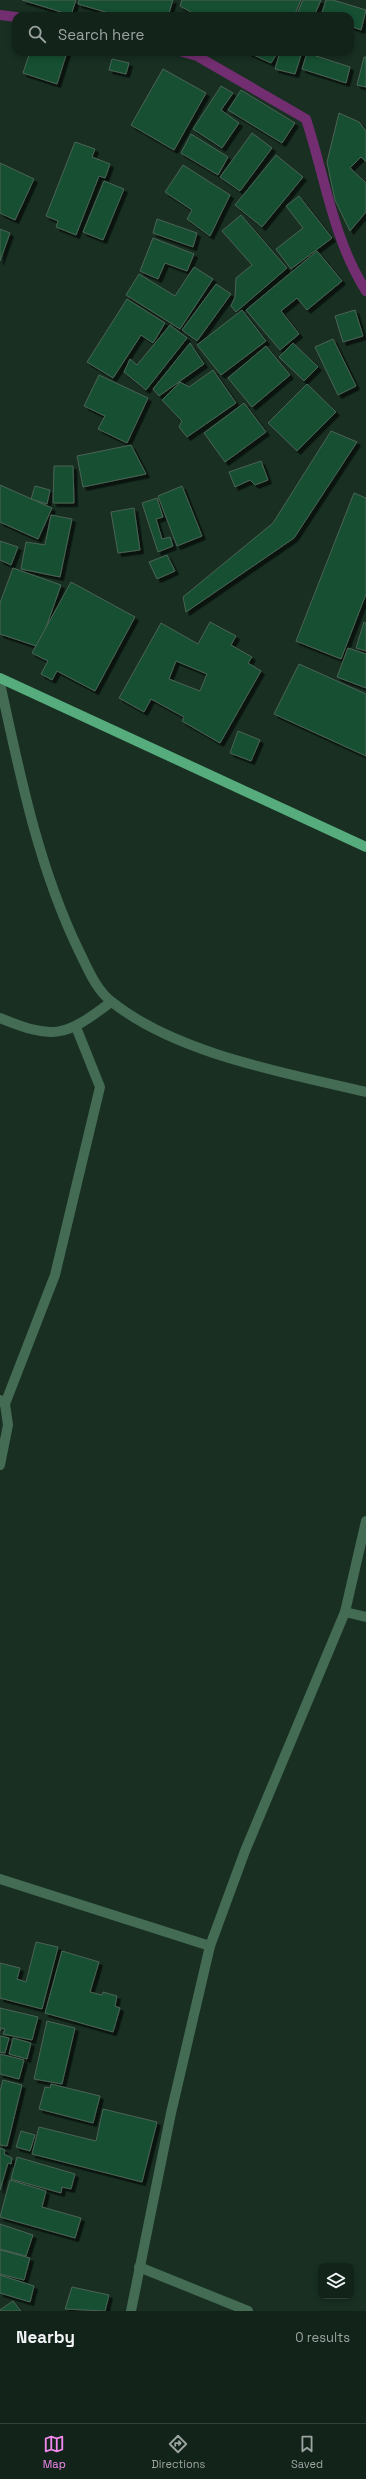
<!DOCTYPE html>
<style>
:root{--surface:#12231a;--page:#1f2f27;--text:#f1f3f6;--muted:#9ca4a2;--line:#314039;--accent:#f489f0}
body{margin:0;font-family:"Space Grotesk",sans-serif;background:var(--page);color:var(--text)}
.controls{position:absolute;right:12px;bottom:12px;display:grid;overflow:hidden;border-radius:8px;box-shadow:0 2px 6px #0003}
.controls button{width:36px;height:36px;display:grid;place-items:center;padding:0;border:0;border-bottom:1px solid var(--line);background:var(--surface);color:var(--text);font:20px sans-serif}
.list{margin:0;padding:0;list-style:none}
h2{display:flex;justify-content:space-between;align-items:center;height:52px;margin:0;padding:0 16px;font-size:17px}
h2 small{font-size:13px;font-weight:400;color:var(--muted)}
.icon{flex:none;width:22px;height:22px;fill:none;stroke:currentColor;stroke-width:2;stroke-linecap:round;stroke-linejoin:round}
.map{position:relative;flex:none;width:366px;height:2311px;overflow:hidden}
.search{position:absolute;background:var(--surface);box-shadow:0 2px 6px #0003;left:12px;right:12px;top:12px;height:44px;display:flex;align-items:center;gap:10px;box-sizing:border-box;padding:0 14px;border-radius:12px;color:var(--muted);font-size:15px}
.sheet{height:112px;background:var(--surface)}
nav{display:flex;justify-content:space-around;align-items:center;box-sizing:border-box;height:56px;border-top:1px solid var(--line);background:var(--surface);font-size:11px;color:var(--muted)}
nav a{display:grid;justify-items:center;gap:2px}
nav .on{color:var(--accent)}
.map>svg:first-child{display:block}
</style>
<div class="map">
<svg width="366" height="2311" viewBox="0 0 366 2311">
<defs>
<filter id="shadow"><feDropShadow dx="3.5" dy="3.5" stdDeviation="0" flood-color="#0009"/></filter>
</defs>
<rect width="100%" height="100%" fill="#182f22"/>
<g fill="none" stroke-linecap="round" stroke-linejoin="round">
<g stroke="#722e70" stroke-width="10">
<polyline points="0,15 16,17"/>
<path d="M183 52 197 56 306 119C325 177 333 239 366 291"/>
</g>
</g>
<g fill="#154f32" stroke="#4c6355" fill-rule="evenodd" filter="url(#shadow)">
<polygon points="22,0 76,0 71,15"/>
<polygon points="79,0 173,0 168,16 119,16 78,4"/>
<polygon points="182,0 301,0 294,16 198,16 180,6"/>
<polygon points="303,0 321,0 314,16 296,16"/>
<polygon points="326,0 333,0 366,10 361,30 350,26 350,16 321,16"/>
<polygon points="30,52 67,52 57,84 23,73"/>
<polygon points="247,52 278,52 271,63"/>
<polygon points="280,52 302,52 295,74 275,69"/>
<polygon points="307,53 350,67 346,83 302,69"/>
<polygon points="364,57 366,57 366,87 357,85"/>
<polygon points="112,59 129,63 126,74 109,70"/>
<polygon points="163,69 206,93 174,150 131,125"/>
<polygon points="221,86 233,93 221,110 239,123 222,148 193,129"/>
<polygon points="241,90 295,123 282,143 228,110"/>
<polygon points="339,113 359,122 366,131 366,162 361,157 350,168 366,183 366,212 350,231 335,200 327,162"/>
<polygon points="252,133 272,148 240,191 220,177"/>
<polygon points="191,134 228,157 218,175 181,153"/>
<polygon points="75,142 95,149 92,157 110,164 105,178 99,176 76,235 56,227 58,221 46,216"/>
<polygon points="276,155 303,177 262,227 235,205"/>
<polygon points="0,163 34,179 15,220 0,213"/>
<polygon points="183,165 230,195 210,236 187,219 192,210 165,192"/>
<polygon points="104,181 124,189 103,240 83,232"/>
<polygon points="299,196 332,238 291,269 276,249 303,228 286,206"/>
<polygon points="241,215 287,268 236,312 231,306 235,297 236,278 252,265 222,231"/>
<polygon points="157,219 197,233 193,247 153,233"/>
<polygon points="0,229 10,233 0,261"/>
<polygon points="153,238 194,254 187,271 165,263 158,279 140,271"/>
<polygon points="317,251 342,281 307,310 297,298 281,311 299,334 280,350 246,310"/>
<polygon points="194,267 213,279 180,329 126,295 139,274 175,296"/>
<polygon points="216,284 231,294 197,341 182,330"/>
<polygon points="127,299 165,323 153,343 141,335 113,378 87,362"/>
<polygon points="242,310 266,341 221,375 197,345"/>
<polygon points="355,310 363,336 343,342 335,316"/>
<polygon points="170,325 187,338 146,390 124,372 130,359 137,365"/>
<polygon points="333,339 356,386 338,395 315,347"/>
<polygon points="190,343 204,364 159,396 153,389"/>
<polygon points="293,343 318,367 304,381 279,357"/>
<polygon points="266,346 290,375 252,407 228,378"/>
<polygon points="213,370 236,403 187,437 179,427 182,421 162,400 180,382 189,387"/>
<polygon points="99,375 148,398 127,443 98,429 105,416 84,406"/>
<polygon points="307,384 336,412 297,451 268,423"/>
<polygon points="244,403 266,432 225,462 204,433"/>
<polygon points="331,431 357,442 294,538 186,612 183,597 273,523"/>
<polygon points="131,445 146,474 83,487 77,456"/>
<polygon points="261,461 268,480 255,485 250,480 235,487 229,472"/>
<polygon points="54,466 73,466 74,503 53,503"/>
<polygon points="0,485 52,508 38,539 0,522"/>
<polygon points="35,486 50,490 47,504 31,499"/>
<polygon points="182,486 202,536 177,546 158,496"/>
<polygon points="354,493 366,498 366,594 341,659 296,641"/>
<polygon points="157,498 163,517 156,519 162,539 170,537 173,546 158,552 142,503"/>
<polygon points="134,508 140,550 118,553 111,512"/>
<polygon points="51,515 72,519 60,577 21,569 26,542 45,545"/>
<polygon points="0,541 18,547 11,565 0,560"/>
<polygon points="167,555 175,571 157,579 149,562"/>
<polygon points="13,568 61,585 39,647 0,634 0,603"/>
<polygon points="71,582 135,617 95,691 57,671 52,680 41,674 48,661 32,653"/>
<path d="M210 622 236 636 231 645 252 657 248 663 261 671 220 743 182 721 184 717 151 699 144 712 119 698 161 623 198 644ZM176 661 207 674 200 691 169 679Z"/>
<polygon points="364,622 366,623 366,651 356,648"/>
<polygon points="348,648 366,654 366,688 337,677"/>
<polygon points="299,664 366,694 366,756 274,714"/>
<polygon points="238,731 260,740 251,761 230,753"/>
<polygon points="36,1942 58,1947 42,2009 0,1998 0,1963 20,1968 17,1979 26,1982"/>
<polygon points="62,1951 99,1962 90,1992 102,1995 103,1992 117,1996 115,2006 120,2008 113,2032 45,2013"/>
<polygon points="0,2008 38,2017 32,2040 3,2034 5,2029 1,2028 0,2031"/>
<polygon points="47,2021 75,2028 62,2084 34,2079"/>
<polygon points="0,2036 9,2038 5,2053 0,2052"/>
<polygon points="13,2038 31,2043 27,2059 9,2054"/>
<polygon points="0,2054 24,2060 19,2079 0,2074"/>
<polygon points="3,2080 22,2085 7,2146 0,2145 0,2091"/>
<polygon points="51,2084 100,2096 93,2123 39,2109 45,2087 50,2088"/>
<polygon points="103,2109 157,2122 142,2182 32,2154 39,2127 96,2141"/>
<polygon points="21,2131 35,2135 30,2151 16,2147"/>
<polygon points="0,2148 5,2150 4,2154 12,2158 11,2164 8,2163 0,2190"/>
<polygon points="17,2157 75,2174 71,2189 62,2187 61,2193 11,2179"/>
<polygon points="10,2180 46,2191 42,2207 81,2218 75,2238 0,2217"/>
<polygon points="0,2224 33,2235 26,2256 0,2249"/>
<polygon points="0,2250 30,2258 24,2280 0,2274"/>
<polygon points="0,2275 34,2286 30,2302 0,2293"/>
<polygon points="72,2287 109,2295 105,2311 65,2309"/>
<polygon points="13,2301 21,2311 0,2311 0,2310"/>
</g>
<g fill="none" stroke-linecap="round" stroke-linejoin="round">
<g stroke="#446b54" stroke-width="10">
<path d="M0 683C20 775 38 866 79 951 88 969 96 990 112 1002 177 1054 286 1073 366 1092"/>
<path d="M0 1018C54 1040 65 1037 111 1002"/>
<polyline points="0,1400 5,1404 8,1425 0,1465"/>
<polyline points="5,1404 55,1275 100,1087 76,1027"/>
<polyline points="345,1612 366,1617"/>
<polyline points="0,1879 210,1946"/>
<polyline points="139,2267 248,2311"/>
<polyline points="131,2311 171,2113 210,1946 245,1851 345,1612 366,1521"/>
</g>
<polyline stroke="#56ac7d" stroke-width="10" points="0,678 366,847"/>
</g>
</svg>
<div class="controls">
<button><svg class="icon" aria-label="layers" viewBox="0 0 24 24"><path d="M12 4l9 5-9 5-9-5zM3 14l9 5 9-5"/></svg></button>
</div>
<div class="search"><svg class="icon" aria-label="search" viewBox="0 0 24 24"><circle cx="10" cy="10" r="6"/><path d="M15 15l6 6"/></svg>Search here</div>
</div>
<section class="sheet">
<h2>Nearby<small>0 results</small></h2>
<ul class="list">
</ul>
</section>
<nav>
<a class="on"><svg class="icon" aria-label="map" viewBox="0 0 24 24"><path d="M3 6l6-2 6 2 6-2v14l-6 2-6-2-6 2zM9 4v14M15 6v14"/></svg>Map</a>
<a><svg class="icon" aria-label="directions" viewBox="0 0 24 24"><path d="M12 3l9 9-9 9-9-9zM9 14v-3h6M13 9l2 2-2 2"/></svg>Directions</a>
<a><svg class="icon" aria-label="saved" viewBox="0 0 24 24"><path d="M7 4h10v16l-5-4-5 4z"/></svg>Saved</a>
</nav>
